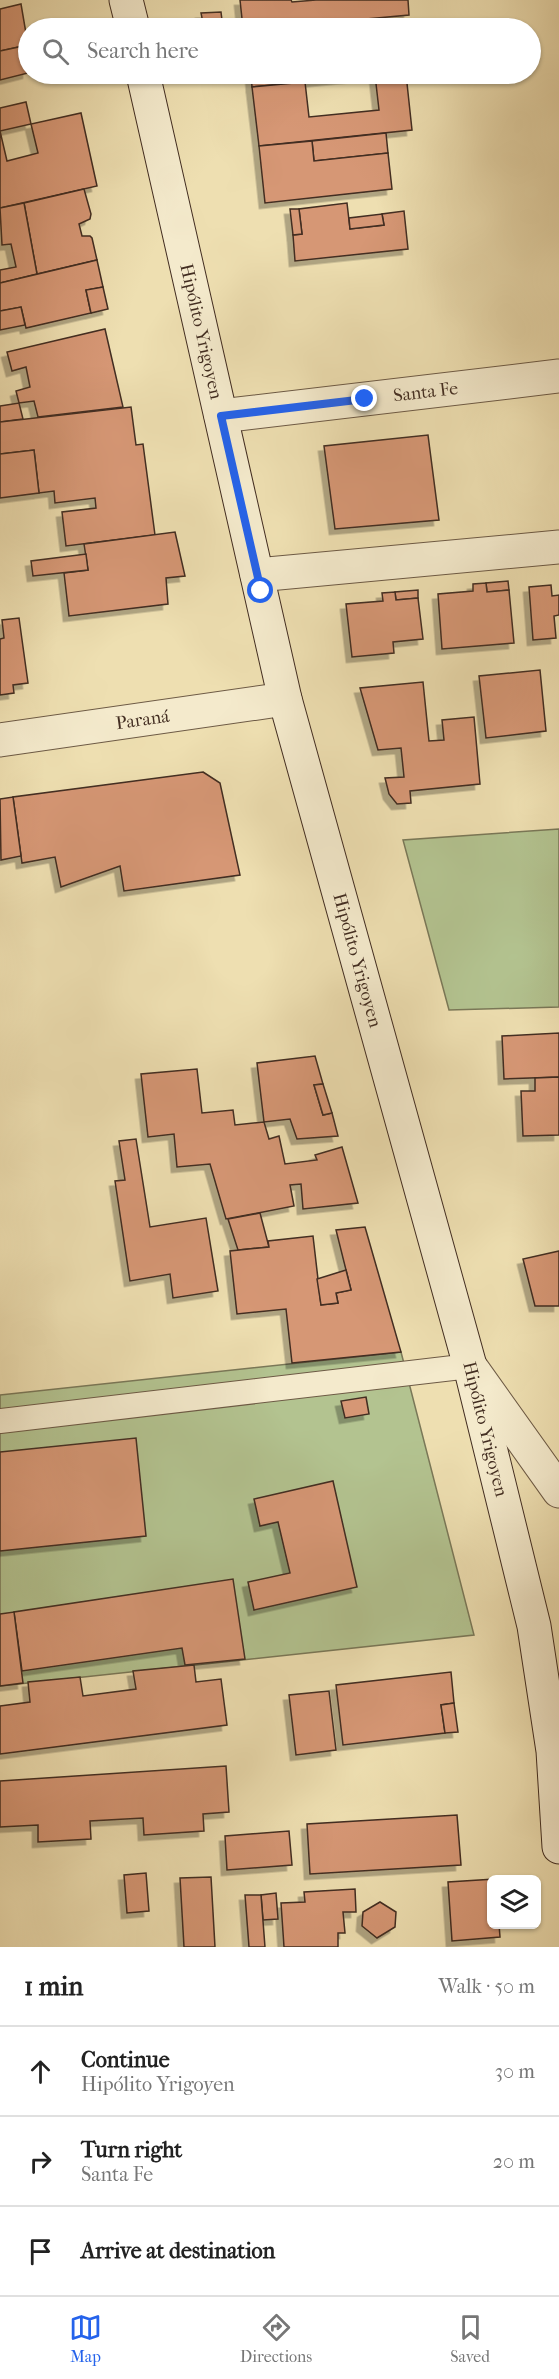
<!DOCTYPE html>
<meta charset="utf-8">
<style>
:root{--surface:#fff;--page:#f6f6f6;--text:#222;--muted:#767676;--line:#e0e0e0;--accent:#2563eb}
body{margin:0;font-family:"IM FELL French Canon",serif;background:var(--page);color:var(--text)}
.controls{position:absolute;right:18px;bottom:18px;display:grid;overflow:hidden;border-radius:9px;box-shadow:0 2px 4px #0004}
.controls button{width:54px;height:54px;display:grid;place-items:center;padding:0;border:0;border-bottom:2px solid var(--line);background:var(--surface);color:var(--text);font:30px sans-serif}
.stop{position:absolute;width:18px;height:18px;margin:-14px;border:4px solid #2563eb;border-radius:50%;background:#fff}
.stop.end{background:#2563eb;border-color:#fff;box-shadow:0 2px 6px #0008}
.list{margin:0;padding:0;list-style:none}
h2{display:flex;justify-content:space-between;align-items:center;height:78px;margin:0;padding:0 24px;font-size:26px}
h2 small{font-size:20px;font-weight:400;color:var(--muted)}
.list li{display:grid;grid-template-columns:39px 1fr auto;gap:18px;align-items:center;box-sizing:border-box;height:90px;padding:0 24px;border-top:2px solid var(--line)}
.list b{display:block;font-size:22px;white-space:nowrap}
.list p{margin:0;font-size:20px;white-space:nowrap;color:var(--muted)}
.list em{font-size:20px;font-style:normal;color:var(--muted)}
.icon{flex:none;width:33px;height:33px;fill:none;stroke:currentColor;stroke-width:2;stroke-linecap:round;stroke-linejoin:round}
.map{position:relative;flex:none;width:559px;height:1947px;overflow:hidden}
.search{position:absolute;background:var(--surface);box-shadow:0 2px 4px #0004;left:18px;right:18px;top:18px;height:66px;display:flex;align-items:center;gap:15px;box-sizing:border-box;padding:0 21px;border-radius:33px;color:var(--muted);font-size:22px}
.sheet{height:348px;background:var(--surface)}
nav{display:flex;justify-content:space-around;align-items:center;box-sizing:border-box;height:84px;border-top:2px solid var(--line);background:var(--surface);font-size:16px;color:var(--muted)}
nav a{display:grid;justify-items:center;gap:3px}
nav .on{color:var(--accent)}
.map>svg:first-child{display:block}
</style>
<div class="map">
<svg width="559" height="1947" viewBox="0 0 559 1947">
<defs>
<filter id="shadow"><feDropShadow dx="-5.5" dy="5.5" stdDeviation="0" flood-color="#0004"/></filter>
</defs>
<rect width="100%" height="100%" fill="#eedfb1"/>
<filter id="stains"><feTurbulence type="fractalNoise" baseFrequency=".00333" numOctaves="4"/><feColorMatrix values="0 0 0 0 .2 0 0 0 0 .09 0 0 0 0 .02 0 0 0 .5 -.17"/></filter>
<radialGradient id="worn" r=".72"><stop offset=".6" stop-color="#630" stop-opacity="0"/><stop offset="1" stop-color="#630" stop-opacity=".3"/></radialGradient>
<g fill="#b3c390" stroke="#7a7858" stroke-width="1.5">
<polygon points="559,829 559,1007 449,1010 403,840"/>
<polygon points="401,1352 474,1635 0,1686 0,1395"/>
</g>
<g fill="#d69775" stroke="#422d21" stroke-width="1.5" filter="url(#shadow)">
<polygon points="240,0 291,0 292,2 316,0 408,0 409,15 269,28 243,28"/>
<polygon points="21,4 28,45 0,51 0,9"/>
<polygon points="221,12 223,28 204,28 201,13"/>
<polygon points="28,45 28,73 0,80 0,51"/>
<polygon points="251,74 375,74 375,75 252,87"/>
<polygon points="406,74 412,130 259,146 252,87 305,82 309,117 379,110 375,75"/>
<polygon points="26,102 31,124 0,131 0,108"/>
<polygon points="81,113 97,186 0,208 0,131 7,161 38,153 31,124"/>
<polygon points="386,133 388,153 314,161 312,141"/>
<polygon points="312,141 314,161 388,153 392,189 265,203 259,146"/>
<polygon points="84,189 91,214 90,219 79,224 82,236 90,236 92,238 97,260 37,274 24,203"/>
<polygon points="24,203 37,274 0,283 0,270 16,267 11,244 2,245 0,208"/>
<polygon points="347,203 350,229 384,225 382,214 404,211 408,249 295,261 293,235 302,234 299,209"/>
<polygon points="290,209 299,209 302,234 293,235"/>
<polygon points="382,214 384,225 350,229 349,218"/>
<polygon points="97,260 103,287 86,290 91,313 26,328 21,307 0,311 0,283"/>
<polygon points="103,287 108,309 91,313 86,290"/>
<polygon points="21,307 25,325 0,330 0,311"/>
<polygon points="105,329 123,407 38,417 34,401 19,403 16,391 30,387 26,367 12,371 7,352"/>
<polygon points="19,403 23,419 0,422 0,406"/>
<polygon points="131,407 136,445 143,444 155,535 66,546 62,512 96,508 95,498 55,503 54,491 39,493 34,450 0,454 0,422"/>
<polygon points="428,435 439,520 335,529 324,446"/>
<polygon points="34,450 39,493 0,498 0,454"/>
<polygon points="175,532 185,576 166,578 168,604 69,616 64,573 88,570 84,544"/>
<polygon points="86,554 88,570 33,576 31,561"/>
<polygon points="508,581 509,590 487,592 486,583"/>
<polygon points="486,583 487,592 509,590 514,643 442,649 438,594 473,591 473,584"/>
<polygon points="551,585 552,596 559,595 559,615 554,616 556,638 533,640 529,587"/>
<polygon points="418,590 418,598 396,600 395,592"/>
<polygon points="395,592 396,600 418,598 423,639 393,642 394,653 352,657 346,604 383,601 382,593"/>
<polygon points="19,618 28,683 13,685 14,693 0,695 0,639 4,638 2,620"/>
<polygon points="540,670 546,731 486,738 479,676"/>
<polygon points="423,682 429,741 444,740 442,720 474,717 480,784 410,791 411,803 397,804 389,794 385,778 404,777 401,748 378,750 360,688"/>
<polygon points="203,772 220,783 240,875 124,891 120,866 61,887 55,857 22,863 13,797"/>
<polygon points="13,797 21,856 1,860 0,799"/>
<polygon points="559,1033 559,1077 504,1079 502,1036"/>
<polygon points="315,1056 323,1084 314,1085 323,1115 332,1113 338,1136 297,1139 290,1119 264,1122 257,1063"/>
<polygon points="197,1069 202,1113 233,1110 235,1125 264,1122 269,1139 279,1136 285,1164 317,1160 315,1155 342,1147 358,1203 303,1209 301,1184 290,1185 294,1206 226,1219 210,1164 177,1167 174,1134 148,1137 141,1074"/>
<polygon points="559,1077 559,1135 523,1136 521,1091 535,1091 535,1078"/>
<polygon points="323,1084 332,1113 323,1115 314,1085"/>
<polygon points="136,1139 150,1227 206,1218 218,1291 173,1298 170,1274 130,1281 115,1181 125,1180 119,1141"/>
<polygon points="260,1213 269,1247 238,1250 228,1219"/>
<polygon points="365,1227 401,1352 292,1363 286,1309 237,1314 230,1251 269,1247 268,1241 313,1236 321,1305 338,1303 336,1293 351,1290 336,1230"/>
<polygon points="559,1251 559,1306 535,1306 523,1259"/>
<polygon points="346,1270 351,1290 336,1293 338,1303 321,1305 317,1279"/>
<polygon points="366,1397 369,1414 345,1418 341,1401"/>
<polygon points="136,1438 146,1536 0,1551 0,1452"/>
<polygon points="333,1481 357,1587 254,1610 248,1582 290,1573 278,1522 260,1526 254,1499"/>
<polygon points="233,1579 245,1659 185,1665 182,1648 22,1671 14,1612"/>
<polygon points="14,1612 23,1683 0,1686 0,1614"/>
<polygon points="194,1665 196,1682 221,1679 227,1725 0,1754 0,1706 30,1702 28,1682 80,1677 83,1696 136,1689 133,1671"/>
<polygon points="451,1672 454,1703 441,1705 445,1733 343,1745 336,1685"/>
<polygon points="329,1691 336,1750 296,1755 289,1695"/>
<polygon points="454,1703 458,1732 445,1733 441,1705"/>
<polygon points="226,1766 229,1812 203,1814 204,1831 144,1835 143,1818 90,1821 91,1839 38,1842 38,1825 0,1827 0,1781"/>
<polygon points="457,1815 461,1865 310,1874 307,1824"/>
<polygon points="289,1831 292,1865 227,1870 225,1836"/>
<polygon points="146,1873 149,1911 127,1913 124,1875"/>
<polygon points="211,1877 215,1947 184,1947 180,1878"/>
<polygon points="495,1879 492,1880 492,1924 499,1924 500,1937 452,1941 448,1882"/>
<polygon points="355,1889 356,1912 343,1912 345,1933 338,1933 338,1947 284,1947 281,1903 305,1902 304,1892"/>
<polygon points="276,1893 278,1919 263,1920 261,1895"/>
<polygon points="245,1895 261,1895 265,1947 249,1947"/>
<polygon points="380,1902 396,1912 395,1927 377,1938 362,1926 363,1912"/>
</g>
<g fill="none" stroke-linecap="round" stroke-linejoin="round">
<defs>
<polyline id="service" points="0,1421 470,1366"/>
<g id="minor">
<path id="s1" d="M221 416 559 376"/>
<polyline points="257,575 559,547"/>
<path id="s2" d="M0 740 285 699"/>
<polyline points="470,1366 559,1491"/>
</g>
<g id="secondary">
<polyline points="126,0 133,28"/>
<path id="s3" d="M143 74 285 699 470 1366 534 1626 553 1751 559 1847"/>
</g>
</defs>
<use href="#service" stroke="#6d5a45" stroke-width="26"/>
<use href="#minor" stroke="#6d5a45" stroke-width="35"/>
<use href="#secondary" stroke="#422d21" stroke-width="35"/>
<use href="#service" stroke="#f4eacc" stroke-width="24"/>
<use href="#minor" stroke="#f4eacc" stroke-width="33"/>
<use href="#secondary" stroke="#f4eacc" stroke-width="33"/>
</g>
<g fill="none" stroke-linecap="round" stroke-linejoin="round">
<polyline stroke="#2563eb" stroke-width="8" points="261,591 221,416 365,399"/>
</g>
<g text-anchor="middle" stroke-width="5" stroke-linejoin="round" paint-order="stroke">
<g font-size="18" fill="#422d21" stroke="#f4eacc">
<text dy="6" stroke="none"><textPath href="#s3" startOffset="264">Hipólito Yrigoyen</textPath></text>
<text dy="6" stroke="none"><textPath href="#s1" startOffset="206">Santa Fe</textPath></text>
<text dy="6" stroke="none"><textPath href="#s2" startOffset="144">Paraná</textPath></text>
<text dy="6" stroke="none"><textPath href="#s3" startOffset="912">Hipólito Yrigoyen</textPath></text>
<text dy="6" stroke="none"><textPath href="#s3" startOffset="1398">Hipólito Yrigoyen</textPath></text>
</g>
</g>
<rect width="100%" height="100%" filter="url(#stains)"/>
<rect width="100%" height="100%" fill="url(#worn)"/>
</svg>
<div class="controls">
<button><svg class="icon" aria-label="layers" viewBox="0 0 24 24"><path d="M12 4l9 5-9 5-9-5zM3 14l9 5 9-5"/></svg></button>
</div>
<div class="stop" style="left:261px;top:591px"></div>
<div class="stop end" style="left:365px;top:399px"></div>
<div class="search"><svg class="icon" aria-label="search" viewBox="0 0 24 24"><circle cx="10" cy="10" r="6"/><path d="M15 15l6 6"/></svg>Search here</div>
</div>
<section class="sheet">
<h2>1 min<small>Walk · 50 m</small></h2>
<ul class="list">
<li><svg class="icon" aria-label="ahead" viewBox="0 0 24 24"><path d="M12 20V5M6 11l6-6 6 6"/></svg><div><b>Continue</b><p>Hipólito Yrigoyen</p></div><em>30 m</em></li>
<li><svg class="icon" aria-label="right" viewBox="0 0 24 24"><path d="M7 20v-9h11M14 6l5 5-5 5"/></svg><div><b>Turn right</b><p>Santa Fe</p></div><em>20 m</em></li>
<li><svg class="icon" aria-label="arrive" viewBox="0 0 24 24"><path d="M6 21V4h12l-3 4 3 4H6"/></svg><div><b>Arrive at destination</b></div></li>
</ul>
</section>
<nav>
<a class="on"><svg class="icon" aria-label="map" viewBox="0 0 24 24"><path d="M3 6l6-2 6 2 6-2v14l-6 2-6-2-6 2zM9 4v14M15 6v14"/></svg>Map</a>
<a><svg class="icon" aria-label="directions" viewBox="0 0 24 24"><path d="M12 3l9 9-9 9-9-9zM9 14v-3h6M13 9l2 2-2 2"/></svg>Directions</a>
<a><svg class="icon" aria-label="saved" viewBox="0 0 24 24"><path d="M7 4h10v16l-5-4-5 4z"/></svg>Saved</a>
</nav>
